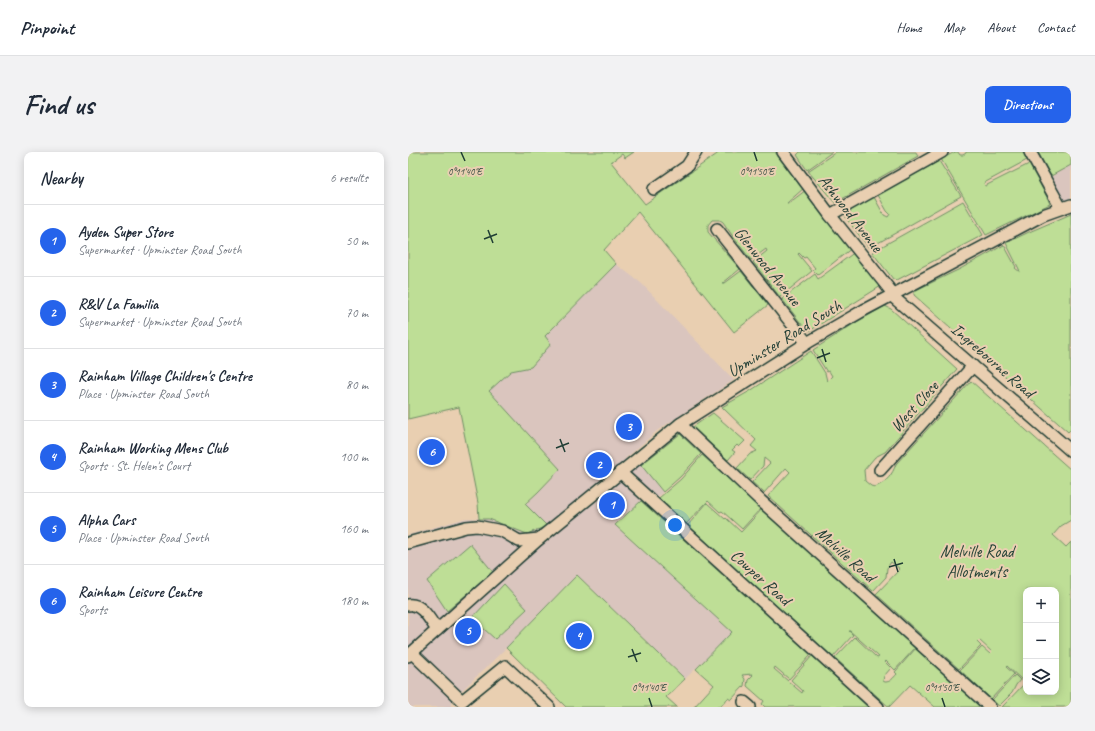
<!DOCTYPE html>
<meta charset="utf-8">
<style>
:root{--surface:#fff;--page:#f2f2f3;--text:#1f2937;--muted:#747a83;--line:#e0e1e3;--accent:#2563eb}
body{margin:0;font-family:Caveat,sans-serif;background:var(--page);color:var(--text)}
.controls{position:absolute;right:12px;bottom:12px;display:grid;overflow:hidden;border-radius:8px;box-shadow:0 2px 10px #0003}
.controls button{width:36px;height:36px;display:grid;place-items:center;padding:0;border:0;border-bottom:1px solid var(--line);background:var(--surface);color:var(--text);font:20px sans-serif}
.you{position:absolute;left:267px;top:373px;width:14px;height:14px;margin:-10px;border:3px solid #fff;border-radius:50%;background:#1a73e8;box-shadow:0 0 0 6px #1a73e833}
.badge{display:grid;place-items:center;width:26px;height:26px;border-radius:50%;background:var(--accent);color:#fff;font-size:13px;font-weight:700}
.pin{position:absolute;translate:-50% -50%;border:2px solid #fff;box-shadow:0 1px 4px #0006}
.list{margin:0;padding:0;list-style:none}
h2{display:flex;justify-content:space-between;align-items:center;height:52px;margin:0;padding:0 16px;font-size:17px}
h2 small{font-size:13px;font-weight:400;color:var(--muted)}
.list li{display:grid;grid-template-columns:26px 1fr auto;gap:12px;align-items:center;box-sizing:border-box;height:72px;padding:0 16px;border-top:1px solid var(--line)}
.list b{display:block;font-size:15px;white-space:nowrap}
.list p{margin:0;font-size:13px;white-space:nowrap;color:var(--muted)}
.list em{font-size:13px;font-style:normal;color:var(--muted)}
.icon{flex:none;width:22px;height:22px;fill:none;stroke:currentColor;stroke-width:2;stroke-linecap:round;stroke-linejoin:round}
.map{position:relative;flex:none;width:663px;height:555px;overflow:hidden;border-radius:8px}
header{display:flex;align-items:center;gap:24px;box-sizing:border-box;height:56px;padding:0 20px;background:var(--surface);border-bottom:1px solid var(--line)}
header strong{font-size:19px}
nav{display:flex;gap:22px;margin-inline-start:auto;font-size:14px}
.intro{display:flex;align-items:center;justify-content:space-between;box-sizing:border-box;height:96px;padding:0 24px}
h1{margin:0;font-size:28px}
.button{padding:10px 18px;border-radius:8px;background:var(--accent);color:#fff;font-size:14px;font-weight:700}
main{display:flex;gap:24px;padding:0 24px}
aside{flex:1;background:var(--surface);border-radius:8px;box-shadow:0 2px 10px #0003}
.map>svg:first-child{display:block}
</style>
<header>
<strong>Pinpoint</strong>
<nav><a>Home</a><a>Map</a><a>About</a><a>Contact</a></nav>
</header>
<div class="intro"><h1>Find us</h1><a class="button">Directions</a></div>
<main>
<aside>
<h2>Nearby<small>6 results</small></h2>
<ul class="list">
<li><span class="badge">1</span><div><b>Ayden Super Store</b><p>Supermarket · Upminster Road South</p></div><em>50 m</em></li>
<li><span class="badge">2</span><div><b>R&amp;V La Familia</b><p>Supermarket · Upminster Road South</p></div><em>70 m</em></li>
<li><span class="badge">3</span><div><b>Rainham Village Children's Centre</b><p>Place · Upminster Road South</p></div><em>80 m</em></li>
<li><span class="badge">4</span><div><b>Rainham Working Mens Club</b><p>Sports · St. Helen's Court</p></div><em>100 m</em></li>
<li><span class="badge">5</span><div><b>Alpha Cars</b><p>Place · Upminster Road South</p></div><em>160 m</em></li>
<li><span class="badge">6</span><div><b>Rainham Leisure Centre</b><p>Sports</p></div><em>180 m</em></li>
</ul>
</aside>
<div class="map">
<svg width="663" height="555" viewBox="0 0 663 555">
<rect width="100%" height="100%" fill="#e9cfb1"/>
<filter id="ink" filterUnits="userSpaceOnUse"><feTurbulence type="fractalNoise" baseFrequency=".025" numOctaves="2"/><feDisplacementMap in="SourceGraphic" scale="8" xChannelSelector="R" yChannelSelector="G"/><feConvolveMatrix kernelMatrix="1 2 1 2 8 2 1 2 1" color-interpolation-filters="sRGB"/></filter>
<g filter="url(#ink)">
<g fill="#dac5be">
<polygon points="663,13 663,53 653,56 637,28"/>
<polygon points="196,98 208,112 233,131 326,228 250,278 217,307 222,312 229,307 255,340 244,350 238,345 207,373 325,480 277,527 169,423 98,496 43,549 43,555 0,555 0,383 58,366 81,367 119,382 138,374 117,352 130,340 152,317 59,216"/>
</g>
<g fill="#bede96" stroke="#6e8e65" fill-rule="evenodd">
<polygon points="0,0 226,0 217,6 214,2 203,10 237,52 312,0 367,0 396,36 379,51 381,51 398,38 444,96 410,123 405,118 407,116 398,105 396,106 391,101 390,102 404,119 372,145 345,110 359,99 358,97 343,108 326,86 315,70 312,68 304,68 300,73 300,80 332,117 315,131 317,131 333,119 360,153 326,180 230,60 196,98 208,112 137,184 143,192 123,215 103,219 81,239 152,317 130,340 117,352 139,374 119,382 81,367 71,367 70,351 51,255 0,267"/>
<polygon points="392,0 424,0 399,18 389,3"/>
<polygon points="428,0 508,0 510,4 427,51 400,19"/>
<polygon points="547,0 550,0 552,3 555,3 558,1 558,0 615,0 619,8 576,31 577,34 621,12 640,47 642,52 578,83 533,7"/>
<polygon points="630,0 663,0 663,13 643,24"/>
<polygon points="531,9 553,44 461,96 438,66 438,61 466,45 476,63 480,65 482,62 479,59 470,43"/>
<polygon points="555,49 575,83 489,128 485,127 464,100"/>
<polygon points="663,62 663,277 660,280 506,143 506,139 552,117 596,93 608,115 607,116 612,120 611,117 598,91 621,80"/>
<polygon points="447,100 473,134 403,178 399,179 374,147 407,122 410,127"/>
<path d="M477 154 483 157 549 217 477 300 467 305 456 318 457 329 463 334 467 335C479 330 484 323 488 312L563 229 663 318V368L653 374 645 383 658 395 663 390V555H594L617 531 599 514 598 515 606 522 583 547 552 518 574 495 582 502 584 500 571 488 569 490 573 494 551 517 468 442 492 417 483 410 479 416 478 425 465 439 360 344 382 320 378 316 356 341 344 330 362 311 356 306 355 314 342 328 329 316 342 302 349 299 343 294 348 288 314 255 342 239 403 199 417 221 419 229 424 224 421 219 419 220 405 198 447 171ZM618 438H648V540H618Z"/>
<polygon points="305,261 337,289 331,295 329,293 324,298 327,300 320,308 285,275"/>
<polygon points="272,282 293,302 272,325 255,340 233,313"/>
<polygon points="294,303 353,356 334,377 314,359 312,360 300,349 278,372 251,346 273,327"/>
<polygon points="233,349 403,503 381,527 367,515 366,517 394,541 395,539 383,528 404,504 460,555 357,555 354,552 356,549 339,534 340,528 345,523 344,522 334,523 337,527 336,534 323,548 320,546 312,555 286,555 306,533 288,517 324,480 207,373"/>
<path d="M299 351 317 367 318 366 333 380 354 357 507 496 487 518 478 509 477 510 483 516 476 524 475 529 477 530C483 530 485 526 489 522L487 520 508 496 573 555H527L502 533 481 555 427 506 447 485 469 506 471 505 442 479H441L445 483 425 505 280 373Z"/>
<polygon points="62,392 85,420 39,459 19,429"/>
<polygon points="169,423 277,527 258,545 269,555 158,555 98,496"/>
<polygon points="96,432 119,457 87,487 64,466"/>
<polygon points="607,523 612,528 608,533 604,541 591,554 584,548"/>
</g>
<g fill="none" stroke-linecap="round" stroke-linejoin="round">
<defs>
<g id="minor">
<polyline points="375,0 422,63 486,143"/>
<polyline points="622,0 653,56"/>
<polyline points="246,37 279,14 288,0"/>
<polyline points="422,63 534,0"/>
<polyline points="309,77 399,191"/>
<polyline points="484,144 663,299"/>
<polyline points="272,272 353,349 582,555"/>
<polyline points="472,318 565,214"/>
<polyline points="212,320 470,555"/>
<polyline points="0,391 58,375 69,374 94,379 111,389 131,387"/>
<path d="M0 453C14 451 22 468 29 478"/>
<polyline points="4,501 54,549 97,514 141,555"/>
<polyline points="0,504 131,387 272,272 399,191 456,158 635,63 663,53"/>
<polyline points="336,550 342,555"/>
</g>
</defs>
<use href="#minor" stroke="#1f3d34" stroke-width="14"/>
<use href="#minor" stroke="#e9cfb1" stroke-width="11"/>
</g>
</g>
<path fill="none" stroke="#1f3d34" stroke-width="1.5" d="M53 0 57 9M346 0 349 9M80 78 85 91M76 87 89 82M414 197 418 210M409 206 422 201M152 287 157 300M148 296 161 291M486 407 490 420M481 415 495 411M224 497 229 510M220 505 233 501M241 546 244 555M534 546 537 555"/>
<g text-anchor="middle" stroke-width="4" stroke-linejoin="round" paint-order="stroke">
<g font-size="17" fill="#1f3d34" stroke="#e9cfb1">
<text transform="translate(443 61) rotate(52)" y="6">Ashwood Avenue</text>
<text transform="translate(360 114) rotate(51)" y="6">Glenwood Avenue</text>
<text transform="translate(376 186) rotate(-32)" y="6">Upminster Road South</text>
<text transform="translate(585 208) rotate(41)" y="6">Ingrebourne Road</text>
<text transform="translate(506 254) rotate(-48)" y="6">West Close</text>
<text transform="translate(438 402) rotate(42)" y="6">Melville Road</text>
<text transform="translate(353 425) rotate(42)" y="6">Cowper Road</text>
</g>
<g font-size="17" fill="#274539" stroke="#e9cfb1">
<text x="569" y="405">Melville Road<tspan x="569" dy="20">Allotments</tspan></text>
</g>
</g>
<g font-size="10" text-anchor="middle" fill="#1f3d34" stroke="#e9cfb1" stroke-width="4" stroke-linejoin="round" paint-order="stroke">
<text x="57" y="23">0°11'40"E</text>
<text x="349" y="23">0°11'50"E</text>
<text x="241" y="539">0°11'40"E</text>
<text x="534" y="539">0°11'50"E</text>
</g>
</svg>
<div class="controls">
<button>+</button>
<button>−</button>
<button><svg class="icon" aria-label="layers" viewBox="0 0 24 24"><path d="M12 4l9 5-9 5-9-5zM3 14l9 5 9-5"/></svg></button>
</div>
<div class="you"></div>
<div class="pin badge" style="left:204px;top:353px">1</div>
<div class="pin badge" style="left:191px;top:313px">2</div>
<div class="pin badge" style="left:221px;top:275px">3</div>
<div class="pin badge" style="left:171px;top:484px">4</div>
<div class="pin badge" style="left:60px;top:479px">5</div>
<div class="pin badge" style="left:24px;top:300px">6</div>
</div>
</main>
